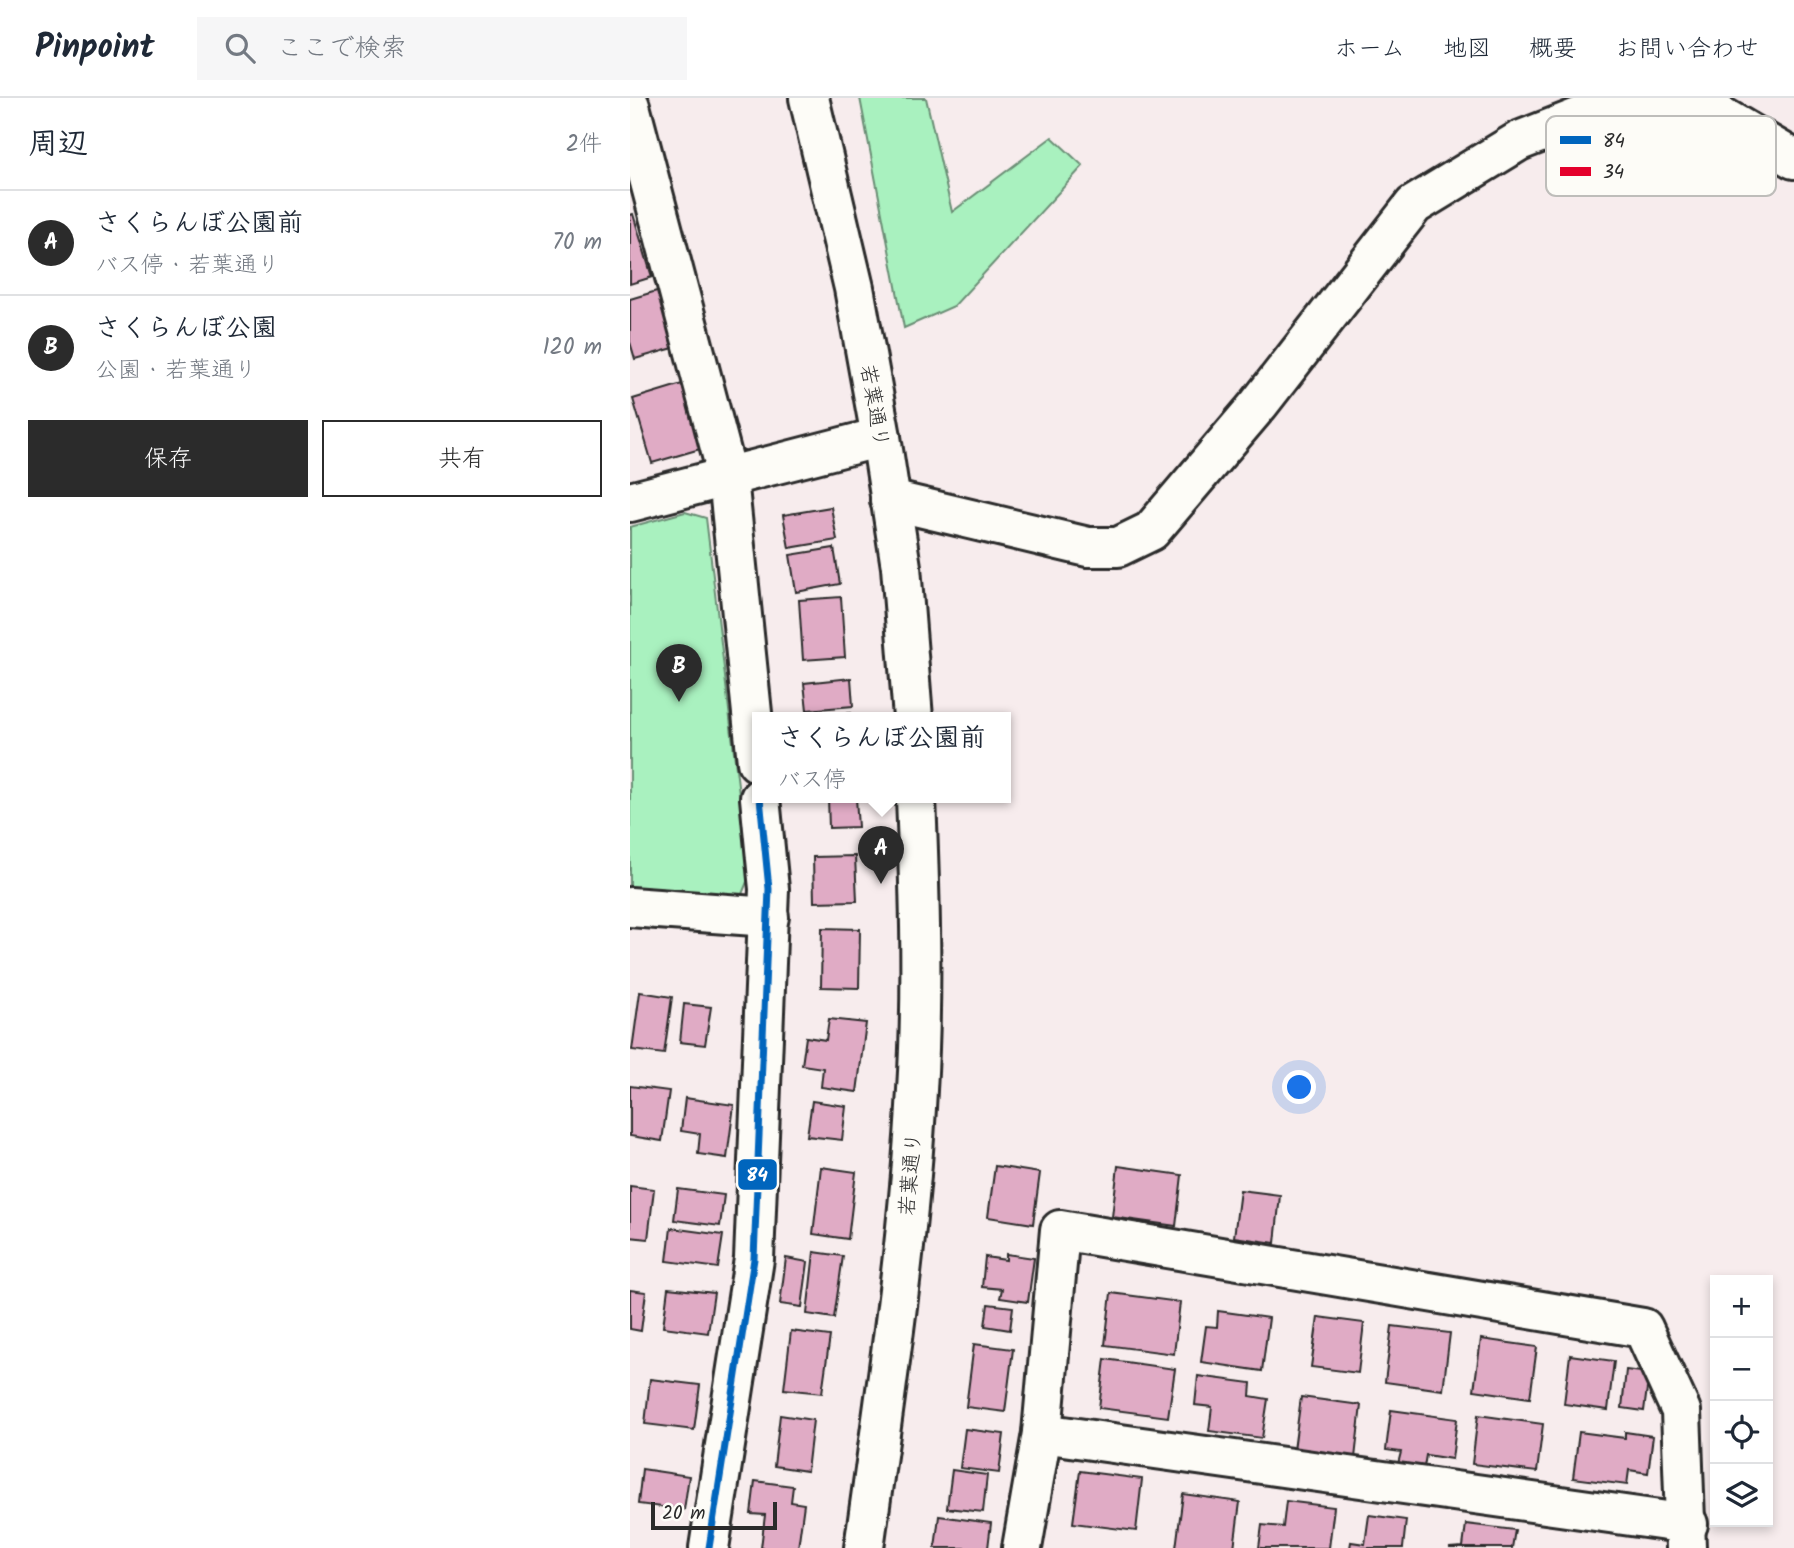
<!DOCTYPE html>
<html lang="ja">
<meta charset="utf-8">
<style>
:root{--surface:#fff;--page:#f6f6f7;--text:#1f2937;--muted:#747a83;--line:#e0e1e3;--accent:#2b2b2b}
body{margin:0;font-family:Kalam,"Klee One",sans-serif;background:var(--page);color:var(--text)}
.controls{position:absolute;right:21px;bottom:21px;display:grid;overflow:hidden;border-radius:0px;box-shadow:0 4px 10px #0003}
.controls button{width:63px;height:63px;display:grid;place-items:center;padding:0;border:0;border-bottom:2px solid var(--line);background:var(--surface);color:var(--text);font:35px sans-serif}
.scale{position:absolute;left:21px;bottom:18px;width:126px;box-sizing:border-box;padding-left:7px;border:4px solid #2b2b2b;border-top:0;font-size:19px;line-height:24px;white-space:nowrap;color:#2b2b2b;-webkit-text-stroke:5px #fdfcf7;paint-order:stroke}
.you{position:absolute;left:670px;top:990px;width:24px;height:24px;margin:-18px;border:5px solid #fff;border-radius:50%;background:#1a73e8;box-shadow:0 0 0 10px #1a73e833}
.badge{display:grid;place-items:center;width:46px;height:46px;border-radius:50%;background:var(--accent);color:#fff;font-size:23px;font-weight:700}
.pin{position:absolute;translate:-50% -58px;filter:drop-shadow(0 2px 4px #0008)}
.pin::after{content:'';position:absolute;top:37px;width:24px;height:21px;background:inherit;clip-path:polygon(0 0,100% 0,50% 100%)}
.popup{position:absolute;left:122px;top:614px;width:259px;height:91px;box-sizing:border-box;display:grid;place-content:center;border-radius:0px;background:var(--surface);filter:drop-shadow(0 2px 5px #0005);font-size:23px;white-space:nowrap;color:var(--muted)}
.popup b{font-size:26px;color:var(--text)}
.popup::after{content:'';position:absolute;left:50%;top:100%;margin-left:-14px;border:14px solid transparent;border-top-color:var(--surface)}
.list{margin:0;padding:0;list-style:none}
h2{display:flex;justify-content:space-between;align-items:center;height:91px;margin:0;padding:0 28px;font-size:30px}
h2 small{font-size:23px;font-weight:400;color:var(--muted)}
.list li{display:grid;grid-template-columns:46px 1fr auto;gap:21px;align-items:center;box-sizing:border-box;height:105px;padding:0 28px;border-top:2px solid var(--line)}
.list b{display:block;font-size:26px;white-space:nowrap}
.list p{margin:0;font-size:23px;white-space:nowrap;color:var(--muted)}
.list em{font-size:23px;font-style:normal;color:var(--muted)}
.actions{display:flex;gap:14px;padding:21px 28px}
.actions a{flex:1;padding:16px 0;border:2px solid var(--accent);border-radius:0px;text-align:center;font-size:24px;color:var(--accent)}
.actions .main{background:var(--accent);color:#fff}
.icon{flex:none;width:38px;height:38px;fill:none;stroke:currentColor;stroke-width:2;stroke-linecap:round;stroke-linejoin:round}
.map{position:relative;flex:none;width:1164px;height:1450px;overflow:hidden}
header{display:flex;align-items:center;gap:42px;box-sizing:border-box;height:98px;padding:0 35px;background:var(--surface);border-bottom:2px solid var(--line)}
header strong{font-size:33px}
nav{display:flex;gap:38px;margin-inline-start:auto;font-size:24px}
.search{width:490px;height:63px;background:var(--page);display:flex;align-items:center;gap:18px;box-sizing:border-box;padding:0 24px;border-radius:0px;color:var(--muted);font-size:26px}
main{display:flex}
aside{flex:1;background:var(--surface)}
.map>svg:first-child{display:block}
</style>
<header>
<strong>Pinpoint</strong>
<div class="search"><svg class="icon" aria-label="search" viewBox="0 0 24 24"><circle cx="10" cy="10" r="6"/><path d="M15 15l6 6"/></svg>ここで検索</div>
<nav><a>ホーム</a><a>地図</a><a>概要</a><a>お問い合わせ</a></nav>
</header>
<main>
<aside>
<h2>周辺<small>2件</small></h2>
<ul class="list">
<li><span class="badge">A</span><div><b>さくらんぼ公園前</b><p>バス停 · 若葉通り</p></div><em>70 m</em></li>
<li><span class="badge">B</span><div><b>さくらんぼ公園</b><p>公園 · 若葉通り</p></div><em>120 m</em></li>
</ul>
<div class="actions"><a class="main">保存</a><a>共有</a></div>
</aside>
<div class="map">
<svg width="1164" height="1450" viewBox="0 0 1164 1450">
<rect width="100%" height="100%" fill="#f7eced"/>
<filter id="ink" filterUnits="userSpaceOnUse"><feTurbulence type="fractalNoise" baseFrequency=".0143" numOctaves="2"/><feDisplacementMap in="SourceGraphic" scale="14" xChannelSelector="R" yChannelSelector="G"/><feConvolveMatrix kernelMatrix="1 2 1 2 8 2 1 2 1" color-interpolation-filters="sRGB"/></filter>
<g filter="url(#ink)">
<g fill="#a9f1bf" stroke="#6a8e75" stroke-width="2">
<polygon points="230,0 296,0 322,114 422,39 453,68 324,208 274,230"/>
<polygon points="55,414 76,420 119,779 110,801 0,788 0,429"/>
</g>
<g fill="#e0abc5" stroke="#2b2b2b" stroke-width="2">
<polygon points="3,116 22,179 0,186 0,117"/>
<polygon points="30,192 47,249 5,261 0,244 0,201"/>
<polygon points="52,286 70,351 22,365 3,301"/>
<polygon points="201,409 207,442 159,450 153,417"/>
<polygon points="204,450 210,486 166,494 160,457"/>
<polygon points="211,499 215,559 173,562 169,502"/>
<polygon points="221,580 223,608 177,612 174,585"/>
<polygon points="221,615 221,620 170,619"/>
<polygon points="198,700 226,700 228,729 199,730"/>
<polygon points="225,758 227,803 184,804 183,759"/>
<polygon points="192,830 230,831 229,890 191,889"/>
<polygon points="10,894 42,899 34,956 2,952"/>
<polygon points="54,906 81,909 75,947 50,944"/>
<polygon points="199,921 236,925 227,994 191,989 193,970 172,967 176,939 196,942"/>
<polygon points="0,988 39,993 32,1043 0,1038"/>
<polygon points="55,1000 104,1007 97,1060 68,1056 70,1036 51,1033"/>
<polygon points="182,1003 216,1008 212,1042 177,1038"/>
<polygon points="365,1068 410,1075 403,1126 358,1119"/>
<polygon points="488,1068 552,1077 546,1128 482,1119"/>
<polygon points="191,1069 226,1074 218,1141 183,1136"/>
<polygon points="0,1088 24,1091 18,1141 0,1139"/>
<polygon points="48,1091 94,1097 90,1128 44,1122"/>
<polygon points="610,1092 650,1097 645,1145 604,1139"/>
<polygon points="41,1130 93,1137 88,1170 37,1163"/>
<polygon points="184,1154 213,1158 204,1220 177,1216"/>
<polygon points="376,1156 404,1160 398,1204 370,1200 372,1191 352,1189 355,1159 376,1162"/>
<polygon points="156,1160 178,1164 172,1209 150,1206"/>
<polygon points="38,1190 84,1195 78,1235 33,1229"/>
<polygon points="0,1192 16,1194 11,1233 0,1231"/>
<polygon points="481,1195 550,1204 544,1256 475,1247"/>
<polygon points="358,1206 383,1209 380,1232 355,1228"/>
<polygon points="588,1213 639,1220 632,1273 571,1264 576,1228 587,1229"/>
<polygon points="688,1219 734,1225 728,1275 681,1269"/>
<polygon points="762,1228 820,1235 813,1292 755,1284"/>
<polygon points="161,1233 200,1238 192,1295 154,1291"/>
<polygon points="851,1241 907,1249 900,1300 844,1292"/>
<polygon points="344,1246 383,1251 375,1314 336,1309"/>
<polygon points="940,1257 984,1263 978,1312 934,1306"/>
<polygon points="475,1261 545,1271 538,1319 469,1310"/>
<polygon points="996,1272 1019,1275 1014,1313 992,1310"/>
<polygon points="568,1278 621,1285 620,1298 638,1301 632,1340 579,1333 582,1309 565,1307"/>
<polygon points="20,1281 70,1287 64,1332 15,1326"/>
<polygon points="671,1299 731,1307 725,1360 664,1352"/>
<polygon points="761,1312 827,1321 822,1361 796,1357 794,1369 768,1366 771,1354 756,1352"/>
<polygon points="150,1317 183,1322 177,1373 144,1368"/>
<polygon points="848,1317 913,1326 907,1374 842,1366"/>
<polygon points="335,1331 374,1336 369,1375 330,1370"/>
<polygon points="949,1334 995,1340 995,1334 1023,1338 1018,1375 999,1372 997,1387 943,1380"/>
<polygon points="12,1371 59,1378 54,1412 8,1406"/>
<polygon points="322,1372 357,1377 353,1414 317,1410"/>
<polygon points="450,1373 512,1381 506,1433 443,1425"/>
<polygon points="125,1383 163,1388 161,1404 174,1406 168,1450 131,1450 135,1417 121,1416"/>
<polygon points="553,1396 610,1404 604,1450 546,1450"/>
<polygon points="656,1403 704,1409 699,1450 629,1450 632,1427 653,1429"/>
<polygon points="739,1417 776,1422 773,1450 720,1450 721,1444 735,1446"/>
<polygon points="309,1418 361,1425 358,1450 305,1450"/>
<polygon points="836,1426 885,1432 882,1450 819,1450 833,1449"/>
</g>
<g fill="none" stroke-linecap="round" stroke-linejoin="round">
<defs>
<g id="minor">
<polyline points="1011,0 1077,10 1164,61"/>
<polyline points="0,8 98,380 127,664"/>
<polyline points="260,402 458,449 488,449 521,433 629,306 784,107 889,43 999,0"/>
<polyline points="0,404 251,339"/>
<polyline points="0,809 139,819"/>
<polyline points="412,1335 1058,1426"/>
<polyline points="79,1450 124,1161 139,791 130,700"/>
<polyline points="392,1450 412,1335 430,1132 1013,1230 1051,1313 1056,1450"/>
</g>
<g id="tertiary">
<polyline points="179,0 224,190 251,339 271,469 283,620"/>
<path d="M234 1450C255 1298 279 1145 287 992 293 895 290 797 286 700"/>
</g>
</defs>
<use href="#minor" stroke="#2b2b2b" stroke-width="44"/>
<use href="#tertiary" stroke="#2b2b2b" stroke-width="44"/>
<use href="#minor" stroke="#fdfcf7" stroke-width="38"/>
<use href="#tertiary" stroke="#fdfcf7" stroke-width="38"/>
<defs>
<polyline id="bus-1" points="79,1450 124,1161 139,791 130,700"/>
</defs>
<use href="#bus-1" stroke="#fdfcf7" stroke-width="12"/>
<use href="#bus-1" stroke="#0065bd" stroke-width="7"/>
</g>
</g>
<g text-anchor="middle" stroke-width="5" stroke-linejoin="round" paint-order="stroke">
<g font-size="21" fill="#2b2b2b" stroke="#fdfcf7">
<text transform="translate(245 308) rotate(80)" y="7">若葉通り</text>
<text transform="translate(280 1076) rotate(-85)" y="7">若葉通り</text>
</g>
</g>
<rect x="916" y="18" width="230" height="80" rx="10" fill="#fdfcf7" stroke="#bebdba" stroke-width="2"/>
<rect x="930" y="38" width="31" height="8" fill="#0065bd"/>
<rect x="930" y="69" width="31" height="9" fill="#e4002b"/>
<g font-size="19" fill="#2b2b2b">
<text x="973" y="49">84</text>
<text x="973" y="80">34</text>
</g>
<rect stroke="#fdfcf7" stroke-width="2.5" x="107" y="1060" width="41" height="33" rx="7" fill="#0065bd"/>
<g font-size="19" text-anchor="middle" font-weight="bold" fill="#fff">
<text x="127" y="1083">84</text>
</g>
</svg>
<div class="controls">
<button>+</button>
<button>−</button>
<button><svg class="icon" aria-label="locate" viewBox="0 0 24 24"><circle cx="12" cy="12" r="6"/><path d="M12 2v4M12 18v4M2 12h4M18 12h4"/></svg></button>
<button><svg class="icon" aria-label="layers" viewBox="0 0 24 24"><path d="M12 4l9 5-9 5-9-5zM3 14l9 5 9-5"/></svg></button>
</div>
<div class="scale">20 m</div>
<div class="you"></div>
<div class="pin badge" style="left:251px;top:786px">A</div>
<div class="popup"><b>さくらんぼ公園前</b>バス停</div>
<div class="pin badge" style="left:49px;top:604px">B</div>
</div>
</main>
